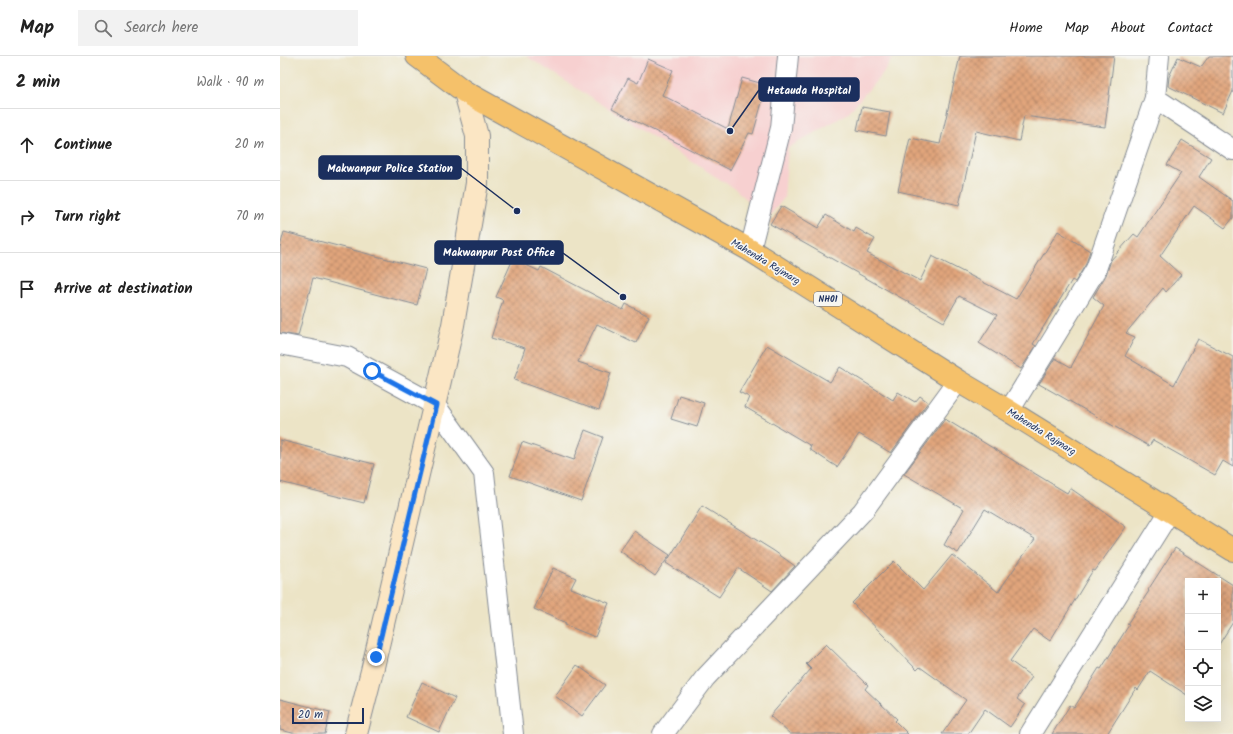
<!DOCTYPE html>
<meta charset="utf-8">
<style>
:root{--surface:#fff;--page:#f2f2f2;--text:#222;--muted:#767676;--line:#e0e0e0}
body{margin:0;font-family:Kalam,sans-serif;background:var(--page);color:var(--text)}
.controls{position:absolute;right:12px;bottom:12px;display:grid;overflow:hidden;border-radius:0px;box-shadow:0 4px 16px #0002}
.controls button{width:36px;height:36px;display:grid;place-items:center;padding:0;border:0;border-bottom:1px solid var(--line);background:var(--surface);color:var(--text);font:20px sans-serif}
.scale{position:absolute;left:12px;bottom:10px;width:72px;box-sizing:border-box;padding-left:4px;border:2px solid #1b2f5e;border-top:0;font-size:11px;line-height:14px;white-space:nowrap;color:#1b2f5e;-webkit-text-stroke:3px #f6f6f2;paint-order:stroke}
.stop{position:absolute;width:12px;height:12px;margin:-9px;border:3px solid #1a73e8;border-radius:50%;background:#fff}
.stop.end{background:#1a73e8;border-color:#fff;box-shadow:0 1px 4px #0008}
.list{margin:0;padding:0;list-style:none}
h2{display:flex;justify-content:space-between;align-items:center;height:52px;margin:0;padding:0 16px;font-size:17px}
h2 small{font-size:13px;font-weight:400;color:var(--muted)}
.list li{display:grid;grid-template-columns:26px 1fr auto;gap:12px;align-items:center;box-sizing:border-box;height:72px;padding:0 16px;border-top:1px solid var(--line)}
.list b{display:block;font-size:15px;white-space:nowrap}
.list em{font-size:13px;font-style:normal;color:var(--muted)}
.icon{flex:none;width:22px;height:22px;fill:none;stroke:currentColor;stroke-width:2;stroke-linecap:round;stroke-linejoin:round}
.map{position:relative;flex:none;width:953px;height:678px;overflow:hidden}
header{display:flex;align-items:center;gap:24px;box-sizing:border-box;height:56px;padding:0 20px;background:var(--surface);border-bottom:1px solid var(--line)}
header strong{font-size:19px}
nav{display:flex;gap:22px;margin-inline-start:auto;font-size:14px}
.search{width:280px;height:36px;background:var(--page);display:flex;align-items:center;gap:10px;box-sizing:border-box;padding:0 14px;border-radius:0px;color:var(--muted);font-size:15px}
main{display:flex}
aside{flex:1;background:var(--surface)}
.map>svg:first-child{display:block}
</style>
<header>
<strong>Map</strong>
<div class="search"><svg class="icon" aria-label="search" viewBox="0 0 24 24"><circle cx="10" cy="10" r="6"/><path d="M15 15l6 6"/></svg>Search here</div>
<nav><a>Home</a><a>Map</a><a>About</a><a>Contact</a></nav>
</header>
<main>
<aside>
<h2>2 min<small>Walk · 90 m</small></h2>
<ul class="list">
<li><svg class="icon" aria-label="ahead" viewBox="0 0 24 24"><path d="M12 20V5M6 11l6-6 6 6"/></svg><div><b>Continue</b></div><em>20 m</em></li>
<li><svg class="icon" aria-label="right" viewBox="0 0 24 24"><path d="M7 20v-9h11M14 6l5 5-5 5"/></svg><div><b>Turn right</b></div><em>70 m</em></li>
<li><svg class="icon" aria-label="arrive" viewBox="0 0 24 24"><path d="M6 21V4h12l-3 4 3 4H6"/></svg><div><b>Arrive at destination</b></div></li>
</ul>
</aside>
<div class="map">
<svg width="953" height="678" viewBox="0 0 953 678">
<defs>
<pattern id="building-cross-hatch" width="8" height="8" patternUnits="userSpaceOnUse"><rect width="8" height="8" fill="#e1a57c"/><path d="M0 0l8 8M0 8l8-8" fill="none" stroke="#b68769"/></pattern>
</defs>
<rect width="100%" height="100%" fill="#f6f6f2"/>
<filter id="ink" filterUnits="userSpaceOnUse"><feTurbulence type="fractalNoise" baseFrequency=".025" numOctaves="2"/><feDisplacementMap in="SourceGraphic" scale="8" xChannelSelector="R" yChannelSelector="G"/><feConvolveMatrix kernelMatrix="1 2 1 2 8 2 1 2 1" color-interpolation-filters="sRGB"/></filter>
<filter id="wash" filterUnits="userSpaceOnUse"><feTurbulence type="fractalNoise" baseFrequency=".012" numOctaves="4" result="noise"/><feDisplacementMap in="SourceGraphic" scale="16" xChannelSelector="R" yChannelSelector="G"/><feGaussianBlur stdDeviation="0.9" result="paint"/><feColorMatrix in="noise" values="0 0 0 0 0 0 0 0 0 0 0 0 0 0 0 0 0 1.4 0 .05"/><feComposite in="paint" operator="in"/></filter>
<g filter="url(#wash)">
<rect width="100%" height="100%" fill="#ece4c6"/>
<polygon fill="#f7d0d0" points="246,0 614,0 604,16 567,58 508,92 504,142 488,162 455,133"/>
<g id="blocks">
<g fill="url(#building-cross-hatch)">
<polygon points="680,0 834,0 825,71 744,60 739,85 696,75 679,149 618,135 630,82 660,88"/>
<polygon points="929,0 953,0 953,35 943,57 888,30 889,21 898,1 921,11"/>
<polygon points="368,3 393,14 382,39 448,73 462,22 487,29 473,78 469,77 450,114 332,53 348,22 358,27"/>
<polygon points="582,51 610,56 606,80 577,74"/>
<polygon points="902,84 931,102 919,121 953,145 953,162 945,172 914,150 880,200 901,219 886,236 883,232 846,277 855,281 845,300 894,329 918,283 953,301 953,411 943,405 935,419 873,384 869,390 759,328 775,302 791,311 824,250 813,241 826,219 831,204 854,178 858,181 901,117 887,109"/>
<polygon points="501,150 538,172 546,159 574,176 576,172 595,183 587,197 640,225 652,200 736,243 778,175 810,195 806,208 795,226 792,224 753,288 756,290 741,313 699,287 717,259 679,240 664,266 490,168"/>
<polygon points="4,176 146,213 137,249 33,222 18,280 0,277 0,191"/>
<polygon points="233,203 259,215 261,211 343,254 346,248 369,260 356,287 317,268 298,306 331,317 319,354 234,324 245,292 211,282 223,244 216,241"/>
<polygon points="487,289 550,326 560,311 613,344 618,336 635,346 640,340 648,346 611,397 579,378 557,411 529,393 531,390 465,351 469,341 459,336"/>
<polygon points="399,339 424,347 417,371 391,363"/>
<polygon points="665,363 787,437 790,432 846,471 815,515 813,514 770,585 753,573 730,605 752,621 737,643 745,649 730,671 705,653 688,678 662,678 686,644 640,611 637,614 572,547 614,505 643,534 672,499 718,536 755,483 705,453 678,497 664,489 684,453 624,418"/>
<polygon points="305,374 323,381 301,445 230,420 242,386 294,404"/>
<polygon points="0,384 94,408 84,447 0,426"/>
<polygon points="422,450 494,495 515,510 492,535 458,512 439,541 386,507"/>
<polygon points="354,475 390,499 375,520 340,495"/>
<polygon points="895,492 953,529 953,566 938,590 938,525 908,525 907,639 870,615 858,634 856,632 827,678 772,678 790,649 794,652 819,612 821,613 849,569 847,568 869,535 868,534"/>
<polygon points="273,512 296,522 291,532 329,547 315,581 285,569 286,567 254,553"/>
<polygon points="546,588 588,629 585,633 617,663 615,665 628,678 510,678 490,660 531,613 526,608"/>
<polygon points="297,609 325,629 302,660 275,640"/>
<polygon points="142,626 175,642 159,676 126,661"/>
<polygon points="0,643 50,656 45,678 17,678 0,674"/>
</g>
</g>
</g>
<g filter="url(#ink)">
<use href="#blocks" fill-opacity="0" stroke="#848a92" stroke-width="1"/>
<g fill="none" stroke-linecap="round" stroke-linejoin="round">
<defs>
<g id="street">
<polyline points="875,42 953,94"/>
<polyline points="470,194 501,72 508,0"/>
<polyline points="0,288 67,301 155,349 204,417 233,678"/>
<polyline points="729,355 816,213 875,42 879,0"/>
<polyline points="383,678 425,622 583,455 678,325"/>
<polyline points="750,678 890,455"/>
</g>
<polyline id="secondary" points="76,678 92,615 173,269 197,127 197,80 185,36"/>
<polyline id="highway" points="137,0 185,36 470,194 678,325 729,355 953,494"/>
</defs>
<use href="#street" stroke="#848a92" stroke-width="22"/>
<use href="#secondary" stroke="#848a92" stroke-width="24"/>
<use href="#highway" stroke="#848a92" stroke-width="24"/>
<use href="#street" stroke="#fff" stroke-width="20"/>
<use href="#secondary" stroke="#fbe6c4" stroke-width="22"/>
<use href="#highway" stroke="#f5c16b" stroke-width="22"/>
</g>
</g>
<g fill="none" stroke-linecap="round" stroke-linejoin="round" filter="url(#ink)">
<polyline stroke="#1a73e8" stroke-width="5" points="92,315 156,349 96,601"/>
</g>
<g text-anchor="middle" stroke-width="3.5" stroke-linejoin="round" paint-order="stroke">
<rect fill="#f6f6f2" stroke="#5d6b8a" stroke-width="1" x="534" y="236" width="28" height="14" rx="3"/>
<g font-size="9" font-weight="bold" fill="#1b2f5e">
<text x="548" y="246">NH01</text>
</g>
<g font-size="10" fill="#1b2f5e" stroke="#f6f6f2">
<text transform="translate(486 205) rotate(31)" y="4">Mahendra Rajmarg</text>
<text transform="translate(762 375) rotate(32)" y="4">Mahendra Rajmarg</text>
</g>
</g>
<path fill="none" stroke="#1b2f5e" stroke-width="1.5" d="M450 75L479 34M237 155L181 112M343 241L283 197"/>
<g fill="#1b2f5e" stroke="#f6f6f2" stroke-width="1.5">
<circle cx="450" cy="75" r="4"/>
<circle cx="237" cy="155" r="4"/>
<circle cx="343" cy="241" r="4"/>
</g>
<g fill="#1b2f5e" stroke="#1b2f5e" stroke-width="1.5">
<rect x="479" y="22" width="100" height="23" rx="4"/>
<rect x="39" y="100" width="142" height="23" rx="4"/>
<rect x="155" y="185" width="128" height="23" rx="4"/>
</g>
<g font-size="11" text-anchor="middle" font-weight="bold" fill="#fff">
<text x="529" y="38">Hetauda Hospital</text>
<text x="110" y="116">Makwanpur Police Station</text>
<text x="219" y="200">Makwanpur Post Office</text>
</g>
</svg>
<div class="controls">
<button>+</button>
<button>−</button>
<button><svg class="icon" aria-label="locate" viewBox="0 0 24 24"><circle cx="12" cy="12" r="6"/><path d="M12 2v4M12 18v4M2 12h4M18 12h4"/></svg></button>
<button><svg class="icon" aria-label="layers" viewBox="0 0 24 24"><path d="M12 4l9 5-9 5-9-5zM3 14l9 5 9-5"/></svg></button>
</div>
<div class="scale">20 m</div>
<div class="stop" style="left:92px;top:315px"></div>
<div class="stop end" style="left:96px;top:601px"></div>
</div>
</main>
